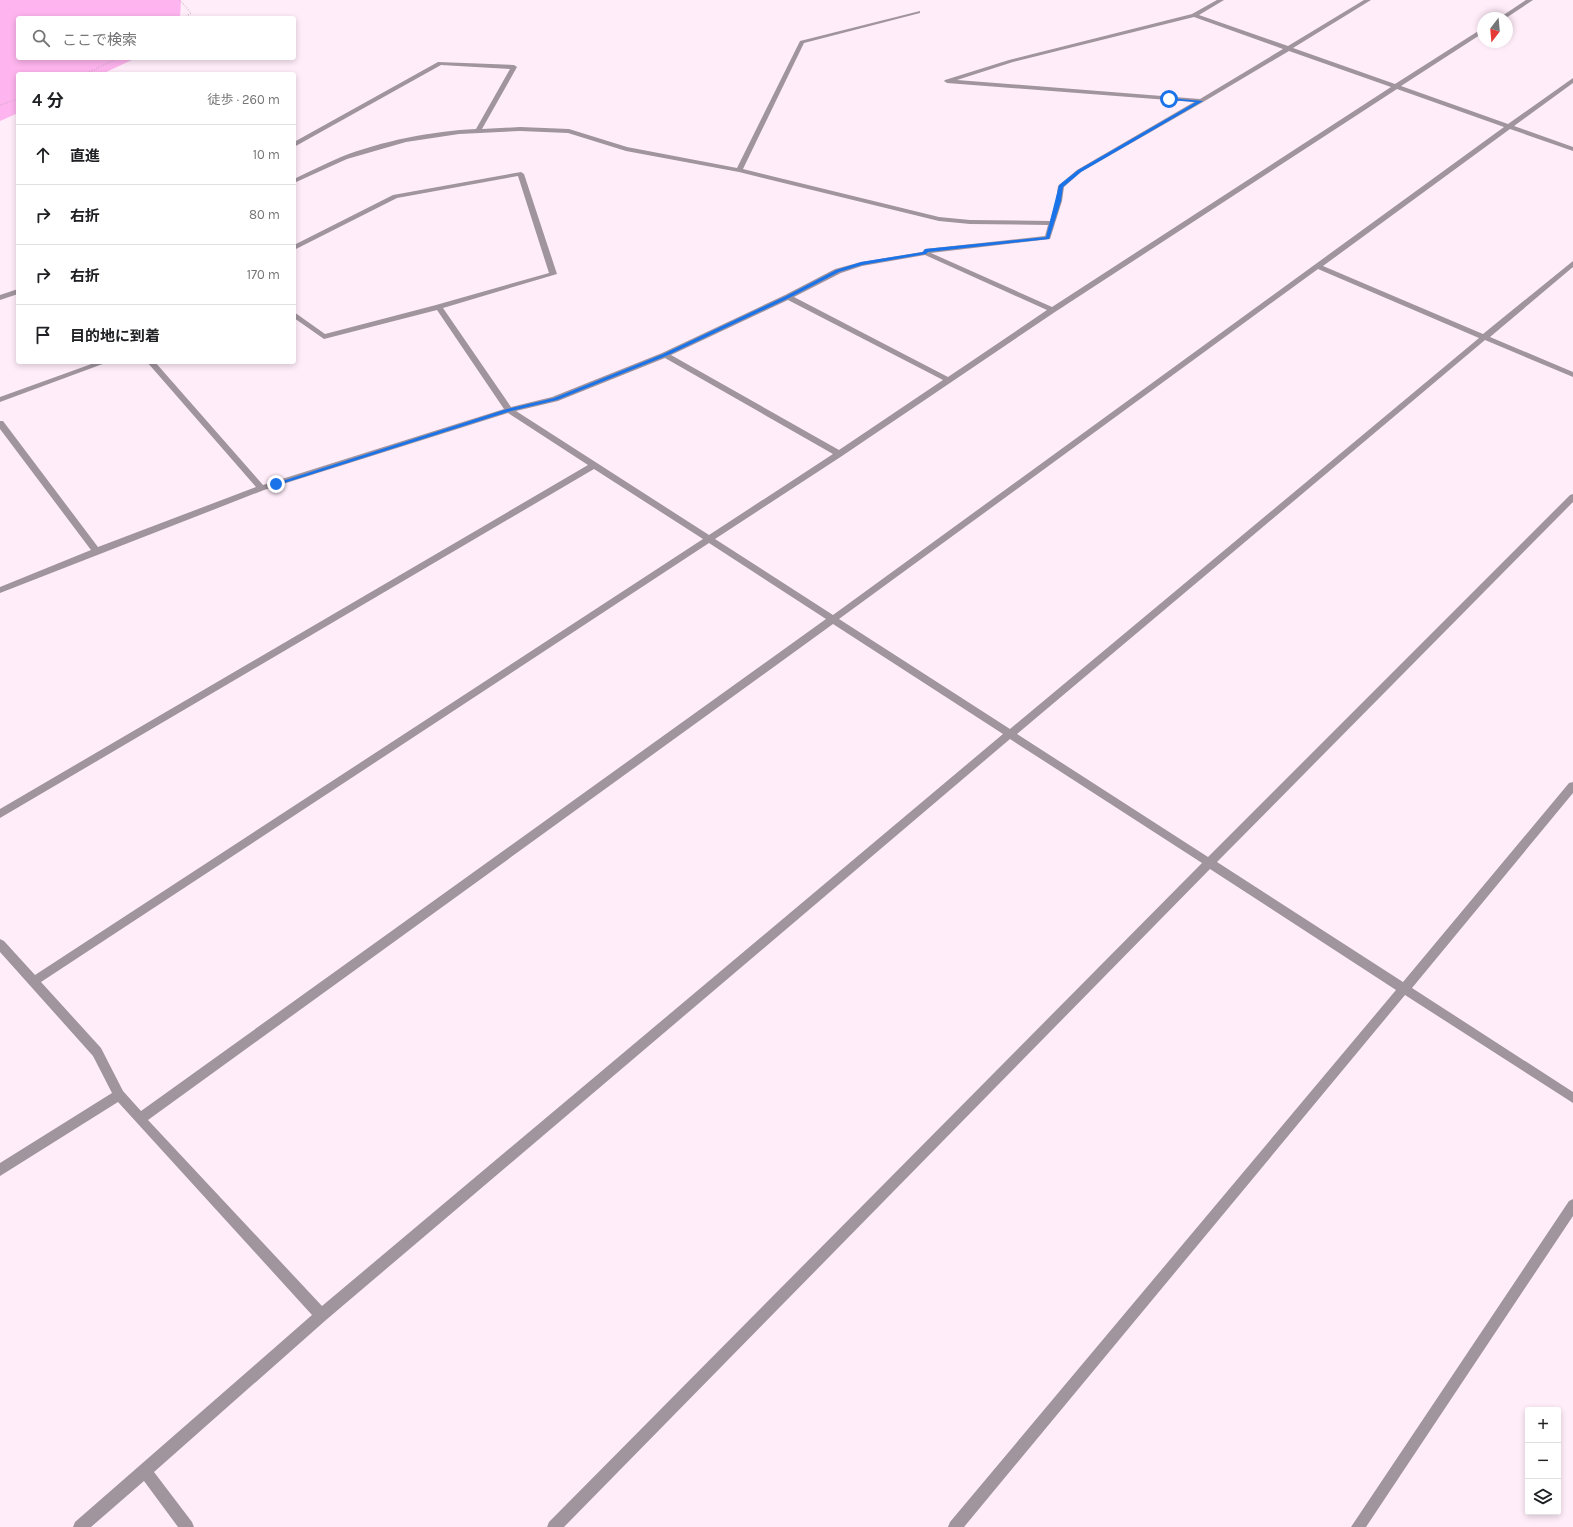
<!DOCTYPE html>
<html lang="ja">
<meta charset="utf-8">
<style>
:root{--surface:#fff;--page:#f2f2f2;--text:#202124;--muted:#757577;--line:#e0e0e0}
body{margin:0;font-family:Karla,"Noto Sans JP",sans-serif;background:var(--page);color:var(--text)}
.controls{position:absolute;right:12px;bottom:12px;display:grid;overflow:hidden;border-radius:4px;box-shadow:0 2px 6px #0003}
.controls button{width:36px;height:36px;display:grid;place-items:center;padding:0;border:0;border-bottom:1px solid var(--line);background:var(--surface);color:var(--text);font:20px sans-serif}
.compass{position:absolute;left:1477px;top:12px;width:36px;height:36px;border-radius:50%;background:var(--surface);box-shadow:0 2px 6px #0003;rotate:196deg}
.stop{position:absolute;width:12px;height:12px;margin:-9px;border:3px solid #1a73e8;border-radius:50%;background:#fff}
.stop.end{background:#1a73e8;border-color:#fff;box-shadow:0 1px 4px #0008}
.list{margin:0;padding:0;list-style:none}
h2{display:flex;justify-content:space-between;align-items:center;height:52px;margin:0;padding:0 16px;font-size:17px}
h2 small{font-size:13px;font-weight:400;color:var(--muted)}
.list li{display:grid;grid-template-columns:26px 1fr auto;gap:12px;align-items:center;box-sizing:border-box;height:60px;padding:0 16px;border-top:1px solid var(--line)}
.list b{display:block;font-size:15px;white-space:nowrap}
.list em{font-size:13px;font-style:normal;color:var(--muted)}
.icon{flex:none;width:22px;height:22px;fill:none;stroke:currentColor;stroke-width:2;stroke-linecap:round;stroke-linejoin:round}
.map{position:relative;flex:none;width:1573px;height:1527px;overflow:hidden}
.search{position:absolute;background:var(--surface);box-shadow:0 2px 6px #0003;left:16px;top:16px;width:280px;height:44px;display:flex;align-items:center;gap:10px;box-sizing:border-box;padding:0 14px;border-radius:4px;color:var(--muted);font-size:15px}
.panel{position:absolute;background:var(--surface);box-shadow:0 2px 6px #0003;left:16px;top:72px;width:280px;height:292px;border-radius:4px}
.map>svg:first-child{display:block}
</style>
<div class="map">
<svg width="1573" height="1527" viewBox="0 0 1573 1527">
<rect width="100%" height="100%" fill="#ffedfa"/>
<polygon fill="#feb4ee" points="0,0 181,0 180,18 18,18 18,58 136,58 102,74 18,74 18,113 0,121"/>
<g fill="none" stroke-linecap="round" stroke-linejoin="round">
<g stroke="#b5a5b1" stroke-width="1.5" stroke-dasharray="0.5 2" stroke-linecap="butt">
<polyline points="180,0 191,13 184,18"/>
<polyline points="85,74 118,58"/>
<polyline points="0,105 18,99"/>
</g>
<g fill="#a0949d" fill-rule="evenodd">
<path d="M1217 0H1224L1199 15 1288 46 1364 0H1371L1293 48 1395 84 1483 28V33L1401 86 1508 124 1573 78V83L1514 126 1573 147V151L1510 129 1323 266 1483 334 1573 261V267L1490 337 1573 372V377L1485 340 1017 734 1208 857 1570 495 1573 494V502L1217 862 1403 982 1569 783 1573 782V793L1412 988 1573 1092V1103L1405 995 964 1527H948L950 1522 1396 990 1210 869 564 1527H547L549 1522 1202 863 1010 739 326 1320 154 1472 192 1522 194 1527H178L144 1481 91 1527H73L75 1522 312 1315 118 1102 0 1176V1163L112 1093 93 1056 0 952V939L4 941 35 975 703 539 594 469 0 818V809L588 465 508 413 264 490 0 593V587L91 550 0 429V421H3L98 547 256 487 147 362H155L263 485 504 409 437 310 324 339 294 318V312L325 334 436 305 549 273 518 176 397 198 294 250V245L393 195 521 172 524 174 557 274 443 308 511 407 552 397 662 353 785 295 835 269 861 262 922 252 925 249 1045 236 1048 225 970 224 939 221 739 172 626 151 568 133 520 131 459 134 406 142 347 159 294 183V179C310 171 325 164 341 157 381 141 433 131 476 129L510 69 441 65 294 147V142L438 62 514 65 517 67 482 129 520 127 569 129 627 147 737 168 800 41 920 11V13L804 43 743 169 939 217 970 220 1050 221 1056 201 1058 186 1077 170 1194 102 947 83 944 81 945 80 1009 60 1192 14ZM1194 17 1283 49 1200 99 957 80 1013 62ZM1289 51 1391 87 1052 307 931 253 1050 239 1062 201 1064 187 1081 172 1203 102ZM1397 89 1504 127 833 615 715 539 842 456 1055 312ZM925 255 1047 310 948 377 794 297 841 273 862 266ZM1318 269 1479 338 1010 729 839 619ZM788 300 943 380 839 450 671 355ZM665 358 833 454 709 535 516 411 558 401ZM709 543 826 619 141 1111 123 1091 101 1048 41 982ZM833 624 1003 734 322 1306 148 1120Z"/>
<polygon points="1526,0 1533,0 1506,18 1499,18"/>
<polygon points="18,289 18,294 0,300 0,295"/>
<polygon points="97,362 108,362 0,402 0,397"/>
<polygon points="1573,1199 1573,1216 1366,1527 1351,1527 1569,1201"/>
</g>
</g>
<polygon fill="#1a73e8" points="1168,98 1203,101 1081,172 1063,187 1061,201 1049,239 928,252 926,254 862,265 839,272 789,298 666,356 557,400 511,411 278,485 273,484 507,409 554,398 663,354 786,296 836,270 861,262 923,252 925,249 1046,237 1059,185 1078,170 1196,102 1169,100"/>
</svg>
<div class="controls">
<button>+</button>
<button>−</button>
<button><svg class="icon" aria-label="layers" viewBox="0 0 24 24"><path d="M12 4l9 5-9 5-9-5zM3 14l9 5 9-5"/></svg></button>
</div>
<svg class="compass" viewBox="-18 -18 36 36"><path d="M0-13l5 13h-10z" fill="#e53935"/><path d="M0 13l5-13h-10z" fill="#757577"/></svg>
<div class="stop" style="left:1169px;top:99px"></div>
<div class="stop end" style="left:276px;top:484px"></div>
<div class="search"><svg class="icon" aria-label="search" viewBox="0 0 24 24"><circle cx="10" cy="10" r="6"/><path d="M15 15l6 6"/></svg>ここで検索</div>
<section class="panel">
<h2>4 分<small>徒歩 · 260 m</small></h2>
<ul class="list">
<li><svg class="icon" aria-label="ahead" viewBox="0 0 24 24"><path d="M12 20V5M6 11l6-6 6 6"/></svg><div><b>直進</b></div><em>10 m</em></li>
<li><svg class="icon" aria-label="right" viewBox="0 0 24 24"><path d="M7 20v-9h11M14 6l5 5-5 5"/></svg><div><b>右折</b></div><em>80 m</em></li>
<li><svg class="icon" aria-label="right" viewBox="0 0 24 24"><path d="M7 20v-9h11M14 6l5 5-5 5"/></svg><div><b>右折</b></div><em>170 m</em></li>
<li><svg class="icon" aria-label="arrive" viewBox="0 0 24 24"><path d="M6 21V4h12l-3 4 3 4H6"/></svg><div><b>目的地に到着</b></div></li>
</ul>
</section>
</div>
